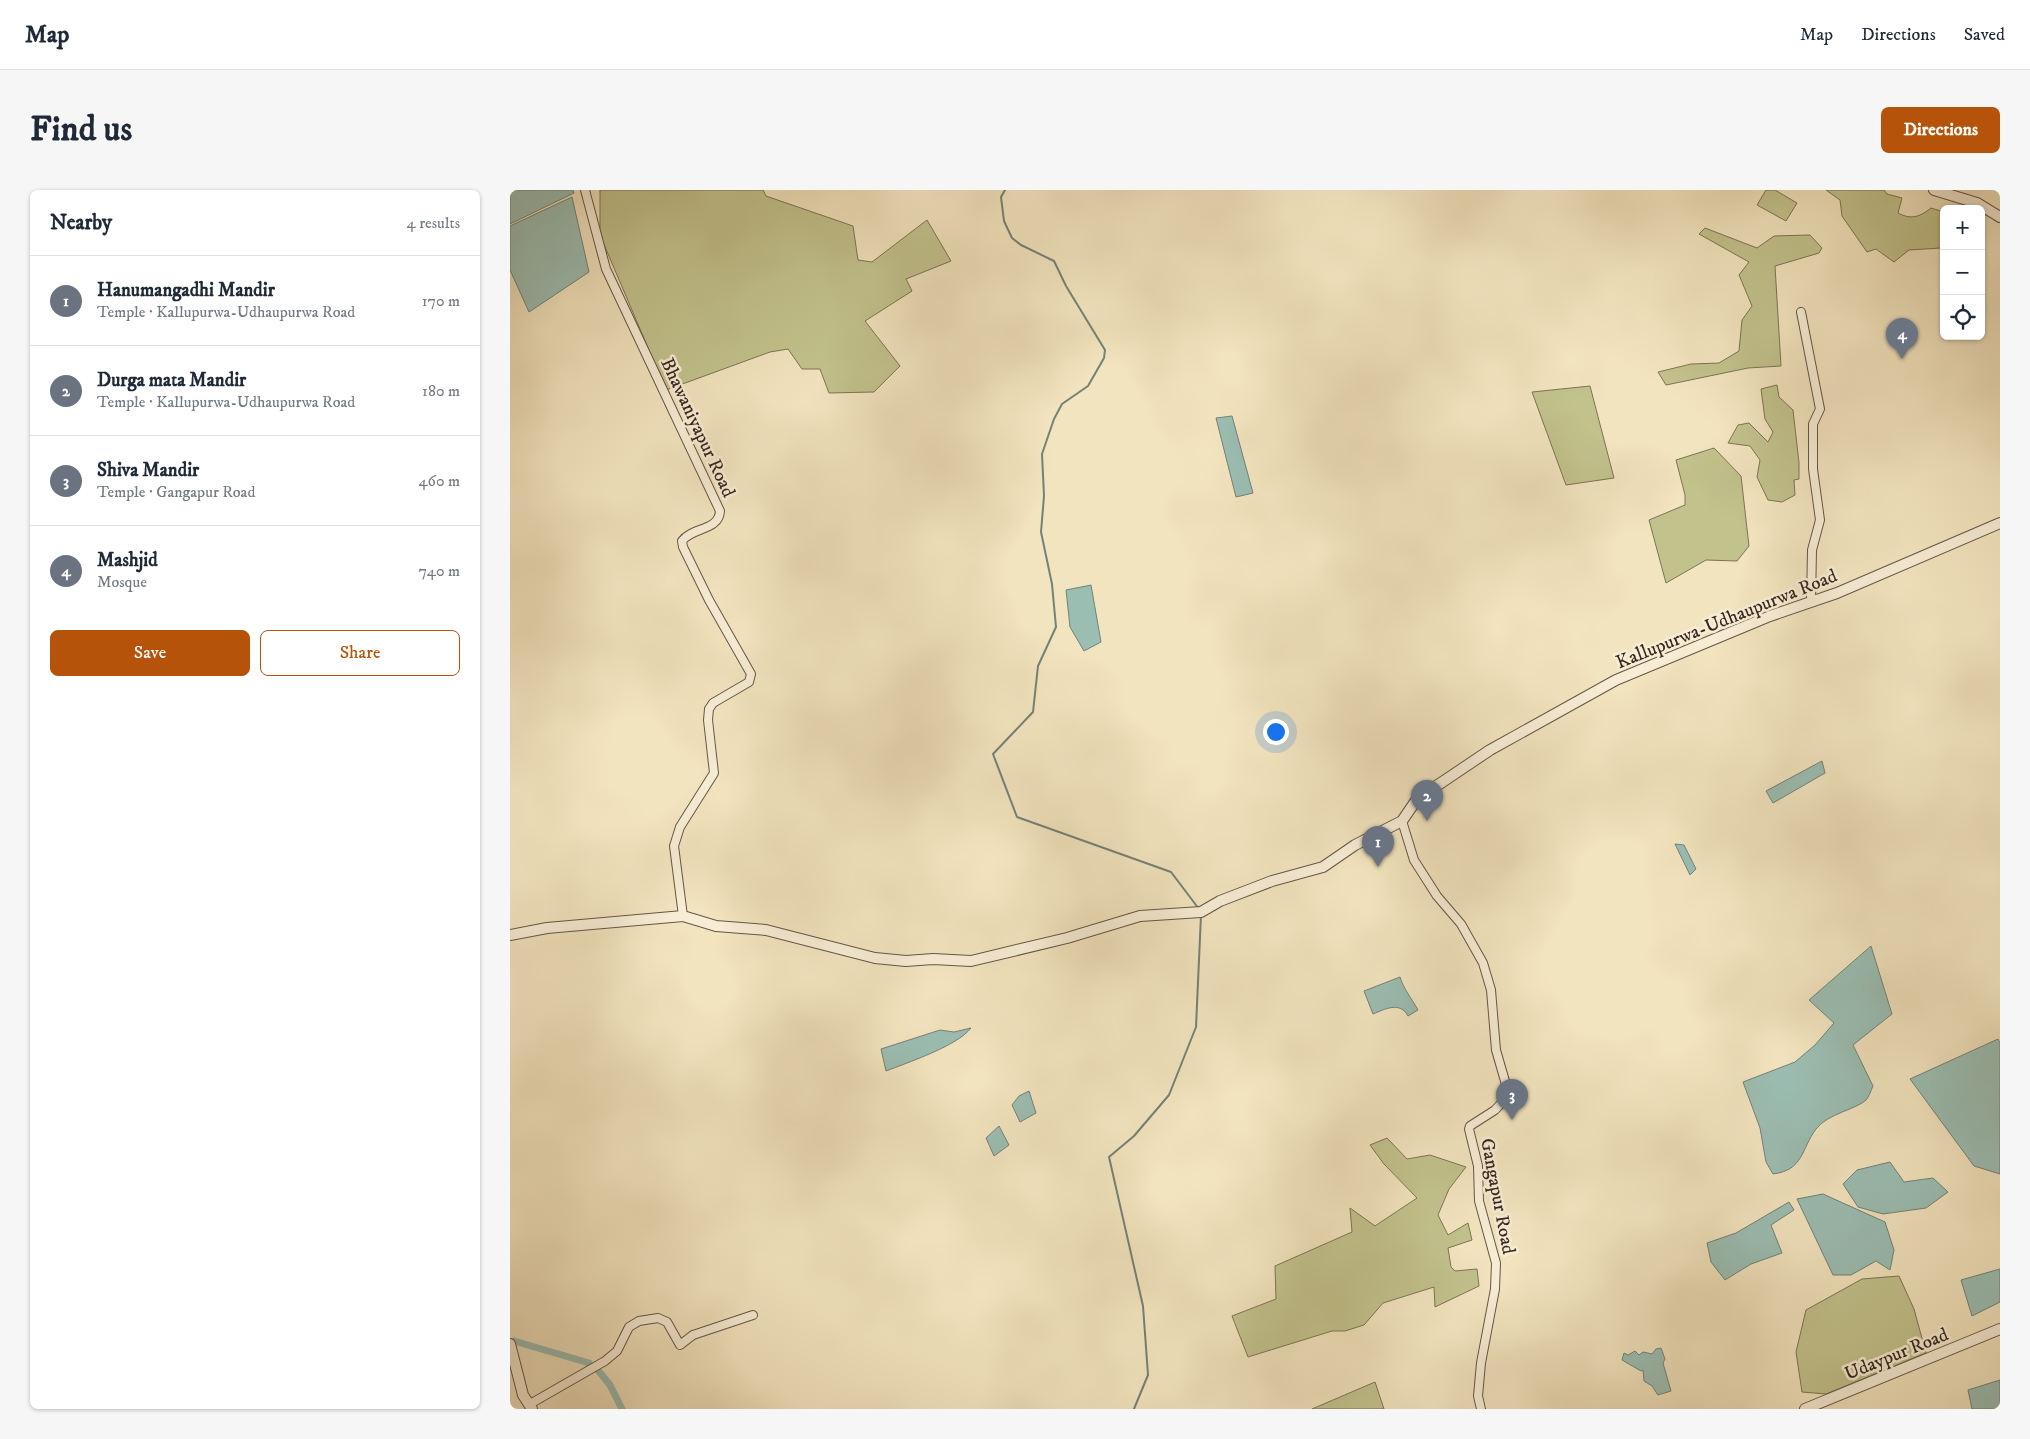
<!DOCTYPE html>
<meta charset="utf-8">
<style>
:root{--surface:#fff;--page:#f6f6f7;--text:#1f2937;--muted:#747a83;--line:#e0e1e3;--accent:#b45309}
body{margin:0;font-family:"IM FELL DW Pica",serif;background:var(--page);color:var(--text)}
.controls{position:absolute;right:15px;top:15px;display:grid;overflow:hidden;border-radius:8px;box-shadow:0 1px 4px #0004}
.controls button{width:45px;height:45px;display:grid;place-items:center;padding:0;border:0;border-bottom:1px solid var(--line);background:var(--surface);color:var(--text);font:25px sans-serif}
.you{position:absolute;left:765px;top:541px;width:18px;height:18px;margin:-12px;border:4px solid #fff;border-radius:50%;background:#1a73e8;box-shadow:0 0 0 8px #1a73e833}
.badge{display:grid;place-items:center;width:32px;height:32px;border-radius:50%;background:var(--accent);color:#fff;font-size:16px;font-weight:700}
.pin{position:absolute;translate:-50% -41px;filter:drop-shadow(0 1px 2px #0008)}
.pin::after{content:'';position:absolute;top:26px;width:18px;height:15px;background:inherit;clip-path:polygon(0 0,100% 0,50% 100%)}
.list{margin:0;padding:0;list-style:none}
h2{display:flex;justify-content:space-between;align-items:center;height:65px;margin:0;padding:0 20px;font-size:21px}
h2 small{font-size:16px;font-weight:400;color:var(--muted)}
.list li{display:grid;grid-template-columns:32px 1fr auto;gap:15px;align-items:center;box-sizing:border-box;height:90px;padding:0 20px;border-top:1px solid var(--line)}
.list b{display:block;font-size:19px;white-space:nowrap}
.list p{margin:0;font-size:16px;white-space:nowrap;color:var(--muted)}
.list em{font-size:16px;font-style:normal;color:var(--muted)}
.actions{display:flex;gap:10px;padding:15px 20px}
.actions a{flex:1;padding:11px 0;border:1px solid var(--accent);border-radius:8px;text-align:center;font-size:18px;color:var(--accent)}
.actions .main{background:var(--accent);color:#fff}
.icon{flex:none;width:28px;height:28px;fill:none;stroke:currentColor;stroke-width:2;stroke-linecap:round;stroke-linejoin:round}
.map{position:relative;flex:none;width:1490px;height:1219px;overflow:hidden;border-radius:8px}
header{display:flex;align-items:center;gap:30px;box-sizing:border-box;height:70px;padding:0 25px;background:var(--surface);border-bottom:1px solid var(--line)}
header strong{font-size:24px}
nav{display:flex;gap:28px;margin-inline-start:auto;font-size:18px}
.intro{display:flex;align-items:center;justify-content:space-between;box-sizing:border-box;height:120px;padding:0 30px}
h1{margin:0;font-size:35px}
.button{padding:12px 22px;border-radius:8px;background:var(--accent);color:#fff;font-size:18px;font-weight:700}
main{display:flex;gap:30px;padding:0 30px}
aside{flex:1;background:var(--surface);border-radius:8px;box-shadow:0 1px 4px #0004}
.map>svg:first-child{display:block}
</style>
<header>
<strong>Map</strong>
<nav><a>Map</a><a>Directions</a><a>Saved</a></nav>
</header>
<div class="intro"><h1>Find us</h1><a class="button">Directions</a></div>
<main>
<aside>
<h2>Nearby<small>4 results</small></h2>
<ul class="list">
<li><span class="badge" style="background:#6b7280">1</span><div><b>Hanumangadhi Mandir</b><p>Temple · Kallupurwa-Udhaupurwa Road</p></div><em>170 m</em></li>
<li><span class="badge" style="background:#6b7280">2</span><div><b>Durga mata Mandir</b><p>Temple · Kallupurwa-Udhaupurwa Road</p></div><em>180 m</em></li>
<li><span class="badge" style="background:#6b7280">3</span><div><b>Shiva Mandir</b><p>Temple · Gangapur Road</p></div><em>460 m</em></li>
<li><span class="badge" style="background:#6b7280">4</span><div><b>Mashjid</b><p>Mosque</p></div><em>740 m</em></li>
</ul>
<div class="actions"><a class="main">Save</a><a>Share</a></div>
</aside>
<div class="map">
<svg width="1490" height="1219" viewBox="0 0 1490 1219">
<rect width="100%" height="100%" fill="#f2e4bf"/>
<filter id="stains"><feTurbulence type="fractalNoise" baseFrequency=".004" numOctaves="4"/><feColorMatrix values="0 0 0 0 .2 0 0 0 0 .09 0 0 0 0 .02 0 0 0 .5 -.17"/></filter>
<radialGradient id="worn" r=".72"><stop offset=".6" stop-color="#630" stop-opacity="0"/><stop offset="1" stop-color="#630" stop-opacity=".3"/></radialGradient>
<g fill="#c2c28d" stroke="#7d7456">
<polygon points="90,0 253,0 256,6 343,36 348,70 362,72 417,30 441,71 396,89 402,101 355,131 390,176 364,202 319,203 310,179 292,179 278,159 260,162 156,200 90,45"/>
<polygon points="1256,0 1265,0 1287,13 1276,31 1247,15"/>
<path d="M1316 0H1374L1377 4 1392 8 1388 23C1401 30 1410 27 1421 18L1434 22V62L1431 58 1399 60 1384 72 1366 59 1357 62 1332 26 1330 10Z"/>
<polygon points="1195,38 1247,58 1264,46 1300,45 1312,58 1309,63 1265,76 1271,176 1238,178 1156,195 1148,182 1181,174 1209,173 1229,161 1232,130 1242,116 1229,85 1239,72 1189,44"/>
<polygon points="1267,195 1269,207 1283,220 1289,273 1289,289 1284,290 1285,305 1272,312 1258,310 1247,287 1250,270 1240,256 1218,253 1228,235 1239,233 1258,252 1263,242 1255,229 1251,199"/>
<polygon points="1080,196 1104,288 1056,295 1022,202"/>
<polygon points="1204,258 1231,286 1239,356 1227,371 1196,370 1156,393 1139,330 1175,315 1175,305 1166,270"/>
<polygon points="877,948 897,969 920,965 956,977 939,999 928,1025 938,1045 958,1033 962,1050 938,1058 941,1077 945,1081 967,1079 969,1096 925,1117 924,1097 873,1113 854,1135 835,1141 822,1141 738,1167 722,1126 766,1109 765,1076 842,1042 840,1018 865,1036 907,1008 874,974 860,955"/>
<polygon points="1389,1086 1404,1119 1416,1163 1316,1204 1292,1202 1286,1162 1296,1120 1352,1089"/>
<polygon points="865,1192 874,1219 802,1219"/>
</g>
<g fill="#9bbeb3" stroke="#738278">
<polygon points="0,0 63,0 64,3 0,34"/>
<polygon points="62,7 79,82 19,122 0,80 0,36"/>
<polygon points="722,226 743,303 726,307 706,228"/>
<polygon points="581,395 591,452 574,461 560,437 556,400"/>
<polygon points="1312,571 1315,583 1263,613 1256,601"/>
<polygon points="1165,654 1174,655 1186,679 1180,685"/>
<path d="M1361 756 1382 824 1343 855 1363 896C1361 900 1359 907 1356 910 1347 919 1317 924 1306 939 1291 959 1294 980 1263 984L1256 972 1250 938 1233 892 1285 872 1305 855 1324 833 1299 810Z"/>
<path d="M890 787C893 798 902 809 908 820L898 826C890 811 875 819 863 824L854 801Z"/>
<path d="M461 838C447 856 399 872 376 881L371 859 430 840 444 842Z"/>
<polygon points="1488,849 1490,853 1490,984 1464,976 1400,889"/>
<polygon points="519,901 526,923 510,932 502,915 509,906"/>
<polygon points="489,936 499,955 484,966 476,948"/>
<polygon points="1380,972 1394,992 1423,988 1438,1002 1416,1018 1373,1024 1348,1017 1333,994 1347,980"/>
<polygon points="1313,1004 1375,1032 1384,1060 1380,1080 1366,1071 1341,1085 1323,1085 1287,1009"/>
<polygon points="1279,1012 1284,1020 1261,1035 1272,1063 1241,1074 1215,1090 1201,1072 1197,1053 1226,1043"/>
<polygon points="1490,1079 1490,1112 1462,1126 1451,1090"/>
<polygon points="1151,1158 1155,1169 1153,1173 1161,1201 1148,1205 1142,1196 1134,1191 1133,1180 1131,1181 1112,1170 1114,1163 1118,1165 1125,1161 1129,1165 1133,1162 1142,1164 1146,1159"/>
<polygon points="1490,1190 1490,1219 1462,1219 1458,1200"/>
</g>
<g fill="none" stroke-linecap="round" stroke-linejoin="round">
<g stroke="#738278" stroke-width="2">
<polyline points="495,0 491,7 494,31 502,48 511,55 544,71 556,96 595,160 594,168 578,196 552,214 544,229 532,264 534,306 531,342 542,394 546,437 528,476 523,522 483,564 507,627 661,682 689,719"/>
<polyline points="624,1219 638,1185 633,1116 599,967 624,946 659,905 686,837 691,725"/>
</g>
<g stroke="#9bbeb3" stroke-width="7">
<polyline points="4,1151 79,1173"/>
<polyline points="87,1179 100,1195 112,1219"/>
</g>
<defs>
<g id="minor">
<path d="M75 0 96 79 210 321C209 341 182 337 172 351L173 357 199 410 241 484 239 492 203 513 199 519 198 530 204 583 170 637 164 656 173 726"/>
<polyline points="1291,122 1310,219 1303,234 1303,279 1310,330 1302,360 1301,412"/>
<polyline points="892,631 904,670 927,706 951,734 973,773 981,800 986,860 997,898 995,909 985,920 960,936 959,939 968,976 969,1011 986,1073 985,1099 971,1173 968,1206 971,1219"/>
<polyline points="20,1214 95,1171 107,1161 119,1137 129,1131 148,1128 157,1132 170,1155 183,1145 243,1125"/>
</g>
<g id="tertiary">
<polyline points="1424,0 1467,13 1490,27"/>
<polyline points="0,745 37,738 173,726 206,736 256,740 365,768 396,771 423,769 461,771 557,748 630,726 691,722 710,711 762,691 813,677 845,655 892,631 907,609 980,560 1106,490 1260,426 1327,403 1490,333"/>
<polyline points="0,1154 13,1205 22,1219"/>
<polyline points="1295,1219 1490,1139"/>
</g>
</defs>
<use href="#minor" stroke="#665647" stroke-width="10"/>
<use href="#tertiary" stroke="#665647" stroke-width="12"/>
<use href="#minor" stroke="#f7edd5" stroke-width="8"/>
<use href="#tertiary" stroke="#f7edd5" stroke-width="10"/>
</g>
<g text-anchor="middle" stroke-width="5" stroke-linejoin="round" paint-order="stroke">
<g font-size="19" fill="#38271f" stroke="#f7edd5">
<text transform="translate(189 237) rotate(65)" y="7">Bhawaniyapur Road</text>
<text transform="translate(1216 428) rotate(-22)" y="7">Kallupurwa-Udhaupurwa Road</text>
<text transform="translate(989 1006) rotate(79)" y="7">Gangapur Road</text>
<text transform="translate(1386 1163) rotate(-22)" y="7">Udaypur Road</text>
</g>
</g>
<rect width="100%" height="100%" filter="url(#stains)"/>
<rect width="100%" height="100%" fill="url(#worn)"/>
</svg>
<div class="controls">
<button>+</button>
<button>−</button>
<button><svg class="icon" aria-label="locate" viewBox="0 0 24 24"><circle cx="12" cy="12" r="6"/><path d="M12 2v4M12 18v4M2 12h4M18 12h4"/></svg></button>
</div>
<div class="you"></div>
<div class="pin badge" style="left:868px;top:677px;background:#6b7280">1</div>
<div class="pin badge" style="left:917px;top:631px;background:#6b7280">2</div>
<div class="pin badge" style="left:1002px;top:930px;background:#6b7280">3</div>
<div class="pin badge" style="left:1392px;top:169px;background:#6b7280">4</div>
</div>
</main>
